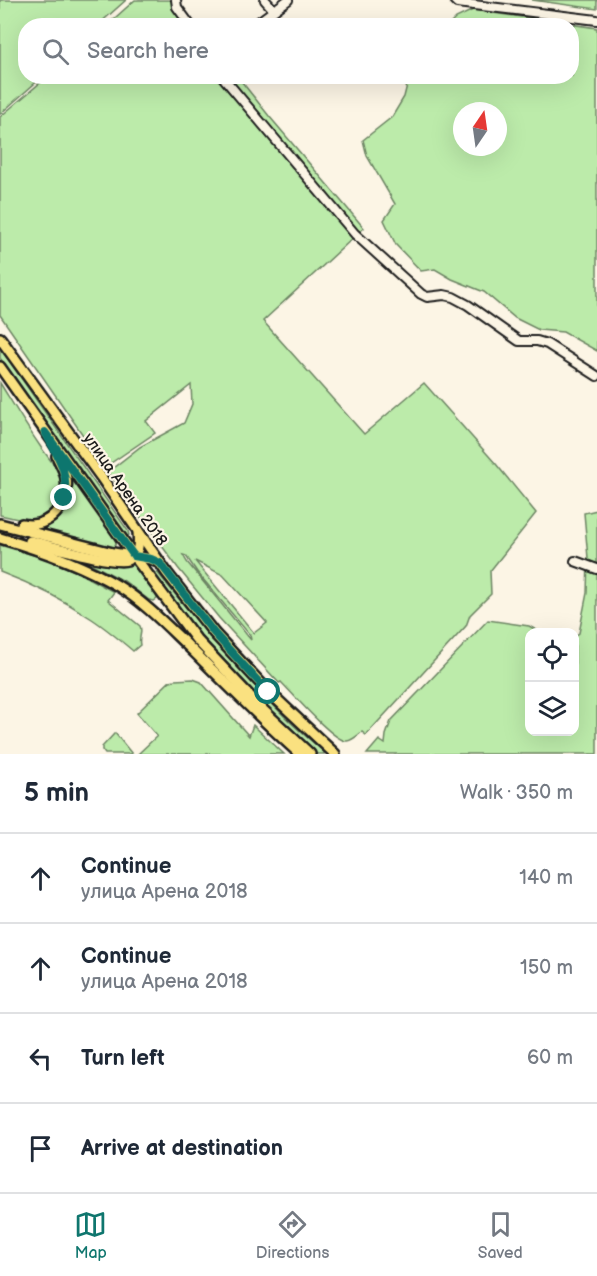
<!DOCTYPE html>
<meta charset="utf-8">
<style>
:root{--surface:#fff;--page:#f6f6f7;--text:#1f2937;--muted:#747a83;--line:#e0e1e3;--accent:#0f766e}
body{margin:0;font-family:"Balsamiq Sans",sans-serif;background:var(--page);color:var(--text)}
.controls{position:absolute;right:18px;bottom:18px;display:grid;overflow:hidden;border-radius:12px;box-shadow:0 6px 24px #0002}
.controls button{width:54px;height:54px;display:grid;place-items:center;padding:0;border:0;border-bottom:2px solid var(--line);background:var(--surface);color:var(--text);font:30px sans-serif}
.compass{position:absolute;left:453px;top:102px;width:54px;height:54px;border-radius:50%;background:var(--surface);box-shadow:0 6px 24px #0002;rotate:13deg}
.stop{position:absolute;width:18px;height:18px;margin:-14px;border:4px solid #0f766e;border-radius:50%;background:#fff}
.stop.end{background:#0f766e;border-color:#fff;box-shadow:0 2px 6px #0008}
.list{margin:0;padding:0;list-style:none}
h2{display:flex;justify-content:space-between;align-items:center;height:78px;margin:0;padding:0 24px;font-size:26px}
h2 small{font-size:20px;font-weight:400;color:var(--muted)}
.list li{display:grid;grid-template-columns:39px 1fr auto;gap:18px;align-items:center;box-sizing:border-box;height:90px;padding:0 24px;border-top:2px solid var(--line)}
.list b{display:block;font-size:22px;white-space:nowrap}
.list p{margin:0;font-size:20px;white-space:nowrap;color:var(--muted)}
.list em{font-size:20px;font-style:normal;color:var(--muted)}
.icon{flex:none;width:33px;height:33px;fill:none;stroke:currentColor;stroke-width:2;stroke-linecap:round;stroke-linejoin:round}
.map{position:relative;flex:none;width:597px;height:754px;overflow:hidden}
.search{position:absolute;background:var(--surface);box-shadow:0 6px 24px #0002;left:18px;right:18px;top:18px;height:66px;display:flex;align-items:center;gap:15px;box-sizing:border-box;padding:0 21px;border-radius:24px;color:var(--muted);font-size:22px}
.sheet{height:438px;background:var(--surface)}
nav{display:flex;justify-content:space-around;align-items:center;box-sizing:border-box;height:84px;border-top:2px solid var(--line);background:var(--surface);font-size:16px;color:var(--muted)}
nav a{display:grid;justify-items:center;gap:3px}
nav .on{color:var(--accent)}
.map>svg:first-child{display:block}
</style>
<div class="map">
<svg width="597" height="754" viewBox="0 0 597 754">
<rect width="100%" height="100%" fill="#fcf5e5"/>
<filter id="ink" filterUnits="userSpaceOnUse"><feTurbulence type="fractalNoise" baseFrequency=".0167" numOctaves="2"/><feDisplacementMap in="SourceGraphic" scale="12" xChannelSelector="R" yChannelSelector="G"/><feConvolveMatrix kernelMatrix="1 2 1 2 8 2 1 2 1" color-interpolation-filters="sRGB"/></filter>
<g filter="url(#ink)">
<g fill="#bcebaa" stroke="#6c8463" stroke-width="1.5" fill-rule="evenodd">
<polygon points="0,0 126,0 98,25 26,26 26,76 42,77 0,114"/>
<polygon points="135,0 175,0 194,26 106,26"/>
<polygon points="532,0 597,0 597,9"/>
<path d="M473 10 597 28V351L563 332 539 330 515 318 484 292 452 279 435 269 421 271 396 245 384 220 395 204 367 156 363 140 392 117 404 97 409 77 572 76V26L449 25 456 18ZM462 111H498V147H462Z"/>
<path d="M47 77H238L269 116 364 228 263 321 364 434 424 383 496 464 536 513 490 571 491 594 470 615 466 626 366 735 362 732C358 735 352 741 347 741 334 742 292 693 281 682L279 683 219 618 178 568 108 472 140 447 184 423 192 404 191 385 146 421 155 433 105 467 0 315V117ZM183 555 186 556 197 572 250 635 251 640 187 562ZM195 561 223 575 267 623 254 633Z"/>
<polygon points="0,348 128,531 129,535 127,537 124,537 121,532 0,358"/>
<path d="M0 383C13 404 26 426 40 446 46 455 54 463 58 473 65 492 54 517 32 520 21 521 10 517 0 515Z"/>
<path d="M71 480 76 481 115 538 116 543 113 549 46 532 45 526C57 519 67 509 69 495 70 490 70 485 71 480Z"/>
<polygon points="597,510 597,754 367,754 379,740 385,744 386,735 391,721 488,620 529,626 540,632 530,632 530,732 574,732 575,636 579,633 587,593 588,558 584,513"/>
<path d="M0 545 44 558 75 571 114 592 108 600 140 626C143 632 138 638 140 645L133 651C120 640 107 629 92 619 64 600 32 584 0 572Z"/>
<polygon points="80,558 132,563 156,594 157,599 154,601 149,600 124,581"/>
<path d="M153 572 158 573C197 622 238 670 283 715 296 728 310 740 324 752V754H317L261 702 209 647 156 581 152 575Z"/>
<polygon points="193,679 201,682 249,736 253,725 284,754 138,754 157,736 137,713 170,681 175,680"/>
<polygon points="115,733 132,754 105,754 102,750 102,747"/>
</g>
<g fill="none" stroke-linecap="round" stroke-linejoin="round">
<defs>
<g id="minor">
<polyline points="176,0 177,7 191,26"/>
<polyline points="265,0 274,10"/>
<polyline points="454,0 457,3 597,20"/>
<polyline points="253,26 288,0"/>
<polyline points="222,76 355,234 421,294 427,297 444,295 453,297 468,305 519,341 537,341 547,344 597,376"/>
<polyline points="575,561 597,569"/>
</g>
<g id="major">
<polyline points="0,338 101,477 167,573 214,633 268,691 335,754"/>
<polyline points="0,367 134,556 196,639 263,710 310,754"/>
<polyline points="0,524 113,553 151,559 160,563"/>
<path d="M22 524C49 530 70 504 66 478 65 470 60 463 57 456"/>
<path d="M0 538C41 550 81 564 118 586 144 602 166 625 188 646 225 682 261 719 300 754"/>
<path d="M30 541C48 545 114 565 127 560 140 555 139 543 138 532"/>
</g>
</defs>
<use href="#minor" stroke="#1c1c1c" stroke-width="12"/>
<use href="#major" stroke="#1c1c1c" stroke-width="14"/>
<use href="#minor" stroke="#fcf5e5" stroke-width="8"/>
<use href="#major" stroke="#fae180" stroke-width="9"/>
</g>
</g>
<g fill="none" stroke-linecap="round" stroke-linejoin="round" filter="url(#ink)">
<path stroke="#0f766e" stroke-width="8" d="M64 498C70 472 56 454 45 432L134 556 151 559 160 563 214 633 268 692"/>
</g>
<g text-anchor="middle" stroke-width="4.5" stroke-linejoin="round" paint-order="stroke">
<g font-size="16" fill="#1c1c1c" stroke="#fcf5e5">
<text transform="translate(126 489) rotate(55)" y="6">улица Арена 2018</text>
</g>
</g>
</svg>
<div class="controls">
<button><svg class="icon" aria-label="locate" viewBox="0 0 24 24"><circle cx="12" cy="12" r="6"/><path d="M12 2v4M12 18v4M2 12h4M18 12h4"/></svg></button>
<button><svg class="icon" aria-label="layers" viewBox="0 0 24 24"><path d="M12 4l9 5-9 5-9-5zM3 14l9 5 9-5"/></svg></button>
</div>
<svg class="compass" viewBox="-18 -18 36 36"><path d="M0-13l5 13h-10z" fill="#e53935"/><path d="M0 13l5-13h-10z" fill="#747a83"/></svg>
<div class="stop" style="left:268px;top:692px"></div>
<div class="stop end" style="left:64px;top:498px"></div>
<div class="search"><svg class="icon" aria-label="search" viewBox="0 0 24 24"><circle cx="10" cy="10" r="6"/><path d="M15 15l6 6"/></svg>Search here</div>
</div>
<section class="sheet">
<h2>5 min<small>Walk · 350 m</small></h2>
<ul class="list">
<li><svg class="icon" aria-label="ahead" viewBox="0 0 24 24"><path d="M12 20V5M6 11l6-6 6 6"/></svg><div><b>Continue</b><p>улица Арена 2018</p></div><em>140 m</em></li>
<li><svg class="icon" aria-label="ahead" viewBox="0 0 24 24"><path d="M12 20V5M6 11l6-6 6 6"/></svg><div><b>Continue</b><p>улица Арена 2018</p></div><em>150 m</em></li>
<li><svg class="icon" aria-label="left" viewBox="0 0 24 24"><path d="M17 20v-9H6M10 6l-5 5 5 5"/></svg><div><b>Turn left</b></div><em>60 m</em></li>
<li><svg class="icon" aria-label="arrive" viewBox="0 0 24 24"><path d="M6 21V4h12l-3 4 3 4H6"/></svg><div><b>Arrive at destination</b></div></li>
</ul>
</section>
<nav>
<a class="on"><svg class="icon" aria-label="map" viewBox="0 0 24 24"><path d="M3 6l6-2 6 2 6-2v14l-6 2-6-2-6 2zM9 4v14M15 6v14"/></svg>Map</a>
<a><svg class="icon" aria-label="directions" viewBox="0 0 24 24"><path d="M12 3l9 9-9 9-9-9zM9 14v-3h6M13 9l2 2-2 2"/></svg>Directions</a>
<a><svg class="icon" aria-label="saved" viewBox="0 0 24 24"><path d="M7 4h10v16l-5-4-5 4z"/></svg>Saved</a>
</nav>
